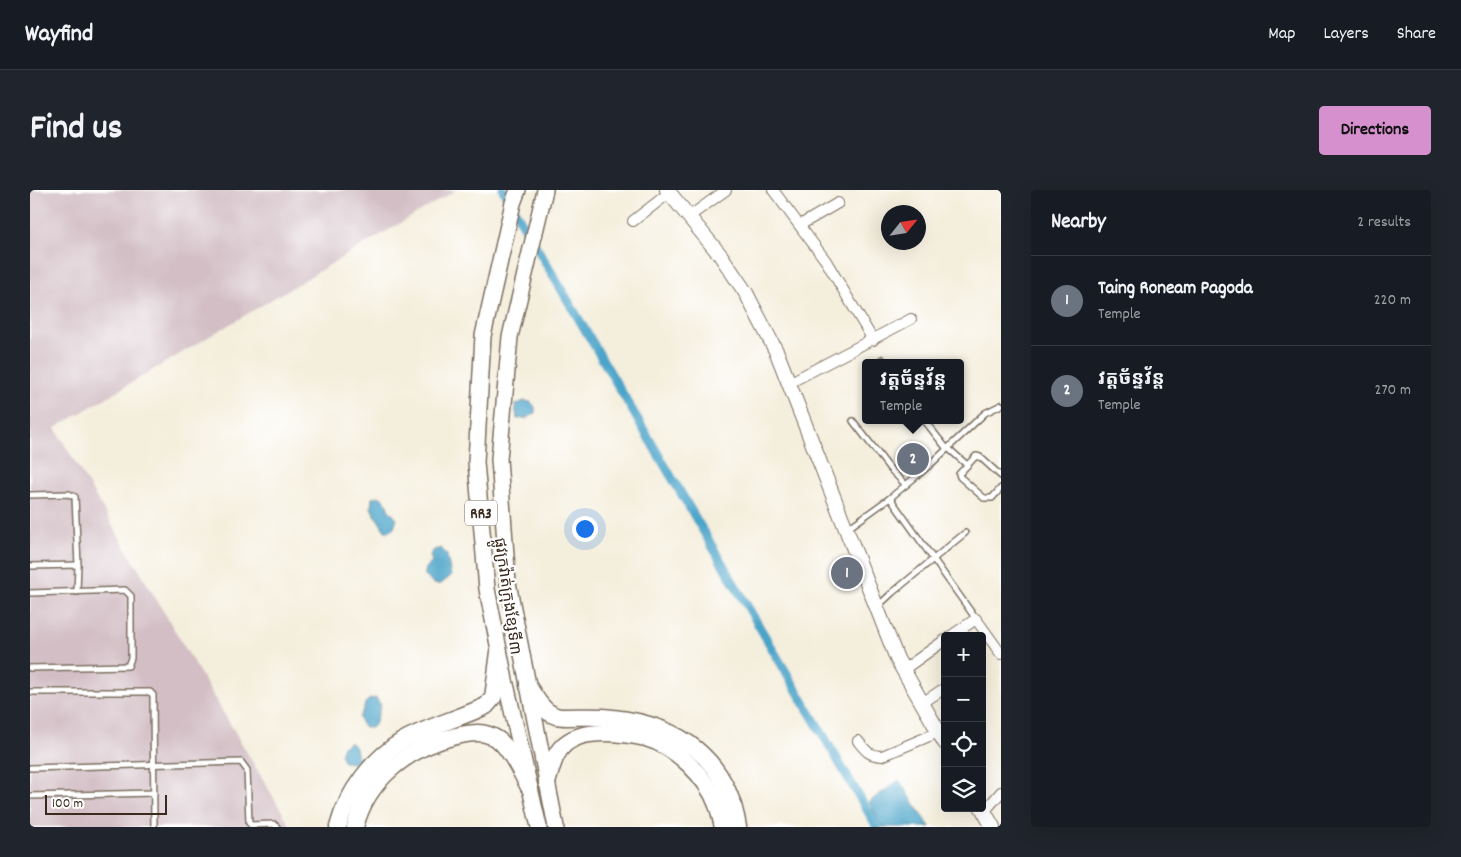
<!DOCTYPE html>
<meta charset="utf-8">
<style>
:root{--surface:#171b24;--page:#20242c;--text:#f1f3f6;--muted:#9ea1a6;--line:#363941;--accent:#d690ce}
body{margin:0;font-family:Dekko,"Noto Sans Khmer",sans-serif;background:var(--page);color:var(--text)}
.controls{position:absolute;right:15px;bottom:15px;display:grid;overflow:hidden;border-radius:5px;box-shadow:0 5px 20px #0002}
.controls button{width:45px;height:45px;display:grid;place-items:center;padding:0;border:0;border-bottom:1px solid var(--line);background:var(--surface);color:var(--text);font:25px sans-serif}
.compass{position:absolute;left:851px;top:15px;width:45px;height:45px;border-radius:50%;background:var(--surface);box-shadow:0 5px 20px #0002;rotate:60deg}
.scale{position:absolute;left:15px;bottom:12px;width:122px;box-sizing:border-box;padding-left:5px;border:2px solid #3b2a1e;border-top:0;font-size:14px;line-height:18px;white-space:nowrap;color:#3b2a1e;-webkit-text-stroke:4px #fff;paint-order:stroke}
.you{position:absolute;left:554px;top:338px;width:18px;height:18px;margin:-12px;border:4px solid #fff;border-radius:50%;background:#1a73e8;box-shadow:0 0 0 8px #1a73e833}
.badge{display:grid;place-items:center;width:32px;height:32px;border-radius:50%;background:var(--accent);color:#fff;font-size:16px;font-weight:700}
.pin{position:absolute;translate:-50% -50%;border:2px solid #fff;box-shadow:0 1px 5px #0006}
.popup{position:absolute;left:832px;top:169px;width:102px;height:65px;box-sizing:border-box;display:grid;place-content:center;border-radius:5px;background:var(--surface);filter:drop-shadow(0 1px 4px #0005);font-size:16px;white-space:nowrap;color:var(--muted)}
.popup b{font-size:19px;color:var(--text)}
.popup::after{content:'';position:absolute;left:50%;top:100%;margin-left:-10px;border:10px solid transparent;border-top-color:var(--surface)}
.list{margin:0;padding:0;list-style:none}
h2{display:flex;justify-content:space-between;align-items:center;height:65px;margin:0;padding:0 20px;font-size:21px}
h2 small{font-size:16px;font-weight:400;color:var(--muted)}
.list li{display:grid;grid-template-columns:32px 1fr auto;gap:15px;align-items:center;box-sizing:border-box;height:90px;padding:0 20px;border-top:1px solid var(--line)}
.list b{display:block;font-size:19px;white-space:nowrap}
.list p{margin:0;font-size:16px;white-space:nowrap;color:var(--muted)}
.list em{font-size:16px;font-style:normal;color:var(--muted)}
.icon{flex:none;width:28px;height:28px;fill:none;stroke:currentColor;stroke-width:2;stroke-linecap:round;stroke-linejoin:round}
.map{position:relative;flex:none;width:971px;height:637px;overflow:hidden;border-radius:5px}
header{display:flex;align-items:center;gap:30px;box-sizing:border-box;height:70px;padding:0 25px;background:var(--surface);border-bottom:1px solid var(--line)}
header strong{font-size:24px}
nav{display:flex;gap:28px;margin-inline-start:auto;font-size:18px}
.intro{display:flex;align-items:center;justify-content:space-between;box-sizing:border-box;height:120px;padding:0 30px}
h1{margin:0;font-size:35px}
.button{padding:12px 22px;border-radius:5px;background:var(--accent);color:#111;font-size:18px;font-weight:700}
main{display:flex;gap:30px;padding:0 30px}
aside{flex:1;background:var(--surface);border-radius:5px;box-shadow:0 5px 20px #0002}
.map>svg:first-child{display:block}
</style>
<header>
<strong>Wayfind</strong>
<nav><a>Map</a><a>Layers</a><a>Share</a></nav>
</header>
<div class="intro"><h1>Find us</h1><a class="button">Directions</a></div>
<main>
<div class="map">
<svg width="971" height="637" viewBox="0 0 971 637">
<rect width="100%" height="100%" fill="#fff"/>
<filter id="ink" filterUnits="userSpaceOnUse"><feTurbulence type="fractalNoise" baseFrequency=".02" numOctaves="2"/><feDisplacementMap in="SourceGraphic" scale="10" xChannelSelector="R" yChannelSelector="G"/><feConvolveMatrix kernelMatrix="1 2 1 2 8 2 1 2 1" color-interpolation-filters="sRGB"/></filter>
<filter id="wash" filterUnits="userSpaceOnUse"><feTurbulence type="fractalNoise" baseFrequency=".0096" numOctaves="4" result="noise"/><feDisplacementMap in="SourceGraphic" scale="20" xChannelSelector="R" yChannelSelector="G"/><feGaussianBlur stdDeviation="1.12" result="paint"/><feColorMatrix in="noise" values="0 0 0 0 0 0 0 0 0 0 0 0 0 0 0 0 0 1.4 0 .05"/><feComposite in="paint" operator="in"/></filter>
<g filter="url(#wash)">
<rect width="100%" height="100%" fill="#f4eedc"/>
<polygon fill="#d2bec4" points="0,0 426,0 25,238 261,637 0,637"/>
<g fill="#4ca4c9" stroke="#446774">
<polygon points="494,211 501,212 505,217 505,223 497,228 487,229 485,215"/>
<polygon points="348,306 354,309 358,315 358,319 367,329 364,338 360,341 355,341 343,322 341,317 342,308"/>
<polygon points="411,358 417,365 421,386 411,394 404,394 395,386 395,379 402,372 400,365 404,360"/>
<path d="M346 508 351 515 345 534 341 538C333 538 331 534 329 527L334 518 335 513 340 509Z"/>
<polygon points="320,552 326,558 328,569 324,573 314,572 310,564 313,556"/>
<polygon points="869,590 900,637 851,637 839,612"/>
</g>
<g fill="none" stroke-linecap="round" stroke-linejoin="round">
<polyline stroke="#4ca4c9" stroke-width="9" points="473,0 847,637"/>
</g>
</g>
<g filter="url(#ink)">
<g fill="none" stroke-linecap="round" stroke-linejoin="round">
<defs>
<g id="service">
<polyline points="852,169 854,173"/>
<polyline points="894,230 917,259"/>
<polyline points="823,231 860,279 876,295"/>
<polyline points="918,258 937,275"/>
<polyline points="971,286 950,267 946,266 929,284 930,287 954,308 962,308 971,298"/>
<polyline points="0,305 39,304 45,307 48,375 47,402"/>
<polyline points="860,308 946,429"/>
<polyline points="817,339 860,308 900,275 955,223 971,215"/>
<polyline points="0,376 48,375"/>
<polyline points="0,403 95,400 101,406 101,468 98,476 0,478"/>
<polyline points="847,417 862,403 935,343"/>
<polyline points="0,502 120,502 123,505 124,637"/>
<polyline points="0,578 211,572 217,580 219,633 221,635 244,634 247,637"/>
<polyline points="0,606 124,603"/>
</g>
<g id="minor">
<polyline points="743,0 796,71 843,150"/>
<polyline points="660,26 696,0"/>
<polyline points="603,31 639,3"/>
<polyline points="770,35 808,13"/>
<polyline points="759,193 881,129"/>
<polyline points="921,446 946,429 971,464"/>
<polyline points="873,480 915,450"/>
<polyline points="892,513 915,498"/>
<path d="M828 551C836 561 838 565 852 566L909 542"/>
<polyline points="954,622 971,602"/>
</g>
<g id="secondary">
<polyline points="637,0 691,66 716,103 747,163 867,469 915,553"/>
<polyline points="952,618 963,637"/>
</g>
<g id="primary">
<polyline points="488,0 483,13 453,146 446,272 457,399 475,490 509,637"/>
<polyline points="515,0 480,147 469,269 478,393 526,637"/>
</g>
<g id="trunk">
<path d="M498 496C505 507 513 522 526 526 529 527 534 527 537 527 553 527 568 526 583 528 650 535 697 569 708 637"/>
<path d="M517 593C521 581 523 566 532 557 542 546 559 543 574 543 588 543 603 545 616 548 645 556 677 587 687 615 690 622 691 630 693 637"/>
<path d="M308 637C317 602 343 568 374 550 400 536 430 528 456 516L463 508 469 462"/>
<path d="M325 637C337 589 379 557 426 546 441 543 453 540 467 549 480 557 491 583 499 597"/>
</g>
</defs>
<use href="#service" stroke="#7c6f60" stroke-width="8"/>
<use href="#minor" stroke="#7c6f60" stroke-width="12"/>
<use href="#secondary" stroke="#7c6f60" stroke-width="16"/>
<use href="#primary" stroke="#7c6f60" stroke-width="18"/>
<use href="#trunk" stroke="#7c6f60" stroke-width="19"/>
<use href="#service" stroke="#fff" stroke-width="5"/>
<use href="#minor" stroke="#fff" stroke-width="10"/>
<use href="#secondary" stroke="#fff" stroke-width="14"/>
<use href="#primary" stroke="#fff" stroke-width="15"/>
<use href="#trunk" stroke="#fff" stroke-width="16"/>
</g>
</g>
<g text-anchor="middle" stroke-width="4.5" stroke-linejoin="round" paint-order="stroke">
<rect fill="#fff" stroke="#766a62" stroke-width="1" x="435" y="310.5" width="32" height="25" rx="4"/>
<g font-size="15" font-weight="bold" fill="#3b2a1e">
<text x="451" y="328">RR3</text>
</g>
<g font-size="16" fill="#3b2a1e" stroke="#fff">
<text transform="translate(479 406) rotate(82)" y="6">ផ្លូវក្រវ៉ាត់ក្រុងខ្សែទី៣</text>
</g>
</g>
</svg>
<div class="controls">
<button>+</button>
<button>−</button>
<button><svg class="icon" aria-label="locate" viewBox="0 0 24 24"><circle cx="12" cy="12" r="6"/><path d="M12 2v4M12 18v4M2 12h4M18 12h4"/></svg></button>
<button><svg class="icon" aria-label="layers" viewBox="0 0 24 24"><path d="M12 4l9 5-9 5-9-5zM3 14l9 5 9-5"/></svg></button>
</div>
<svg class="compass" viewBox="-18 -18 36 36"><path d="M0-13l5 13h-10z" fill="#e53935"/><path d="M0 13l5-13h-10z" fill="#9ea1a6"/></svg>
<div class="scale">100 m</div>
<div class="you"></div>
<div class="pin badge" style="left:817px;top:383px;background:#6b7280">1</div>
<div class="pin badge" style="left:883px;top:269px;background:#6b7280">2</div>
<div class="popup"><b>វត្តច័ន្ទវ័ន្ត</b>Temple</div>
</div>
<aside>
<h2>Nearby<small>2 results</small></h2>
<ul class="list">
<li><span class="badge" style="background:#6b7280">1</span><div><b>Taing Roneam Pagoda</b><p>Temple</p></div><em>220 m</em></li>
<li><span class="badge" style="background:#6b7280">2</span><div><b>វត្តច័ន្ទវ័ន្ត</b><p>Temple</p></div><em>270 m</em></li>
</ul>
</aside>
</main>
